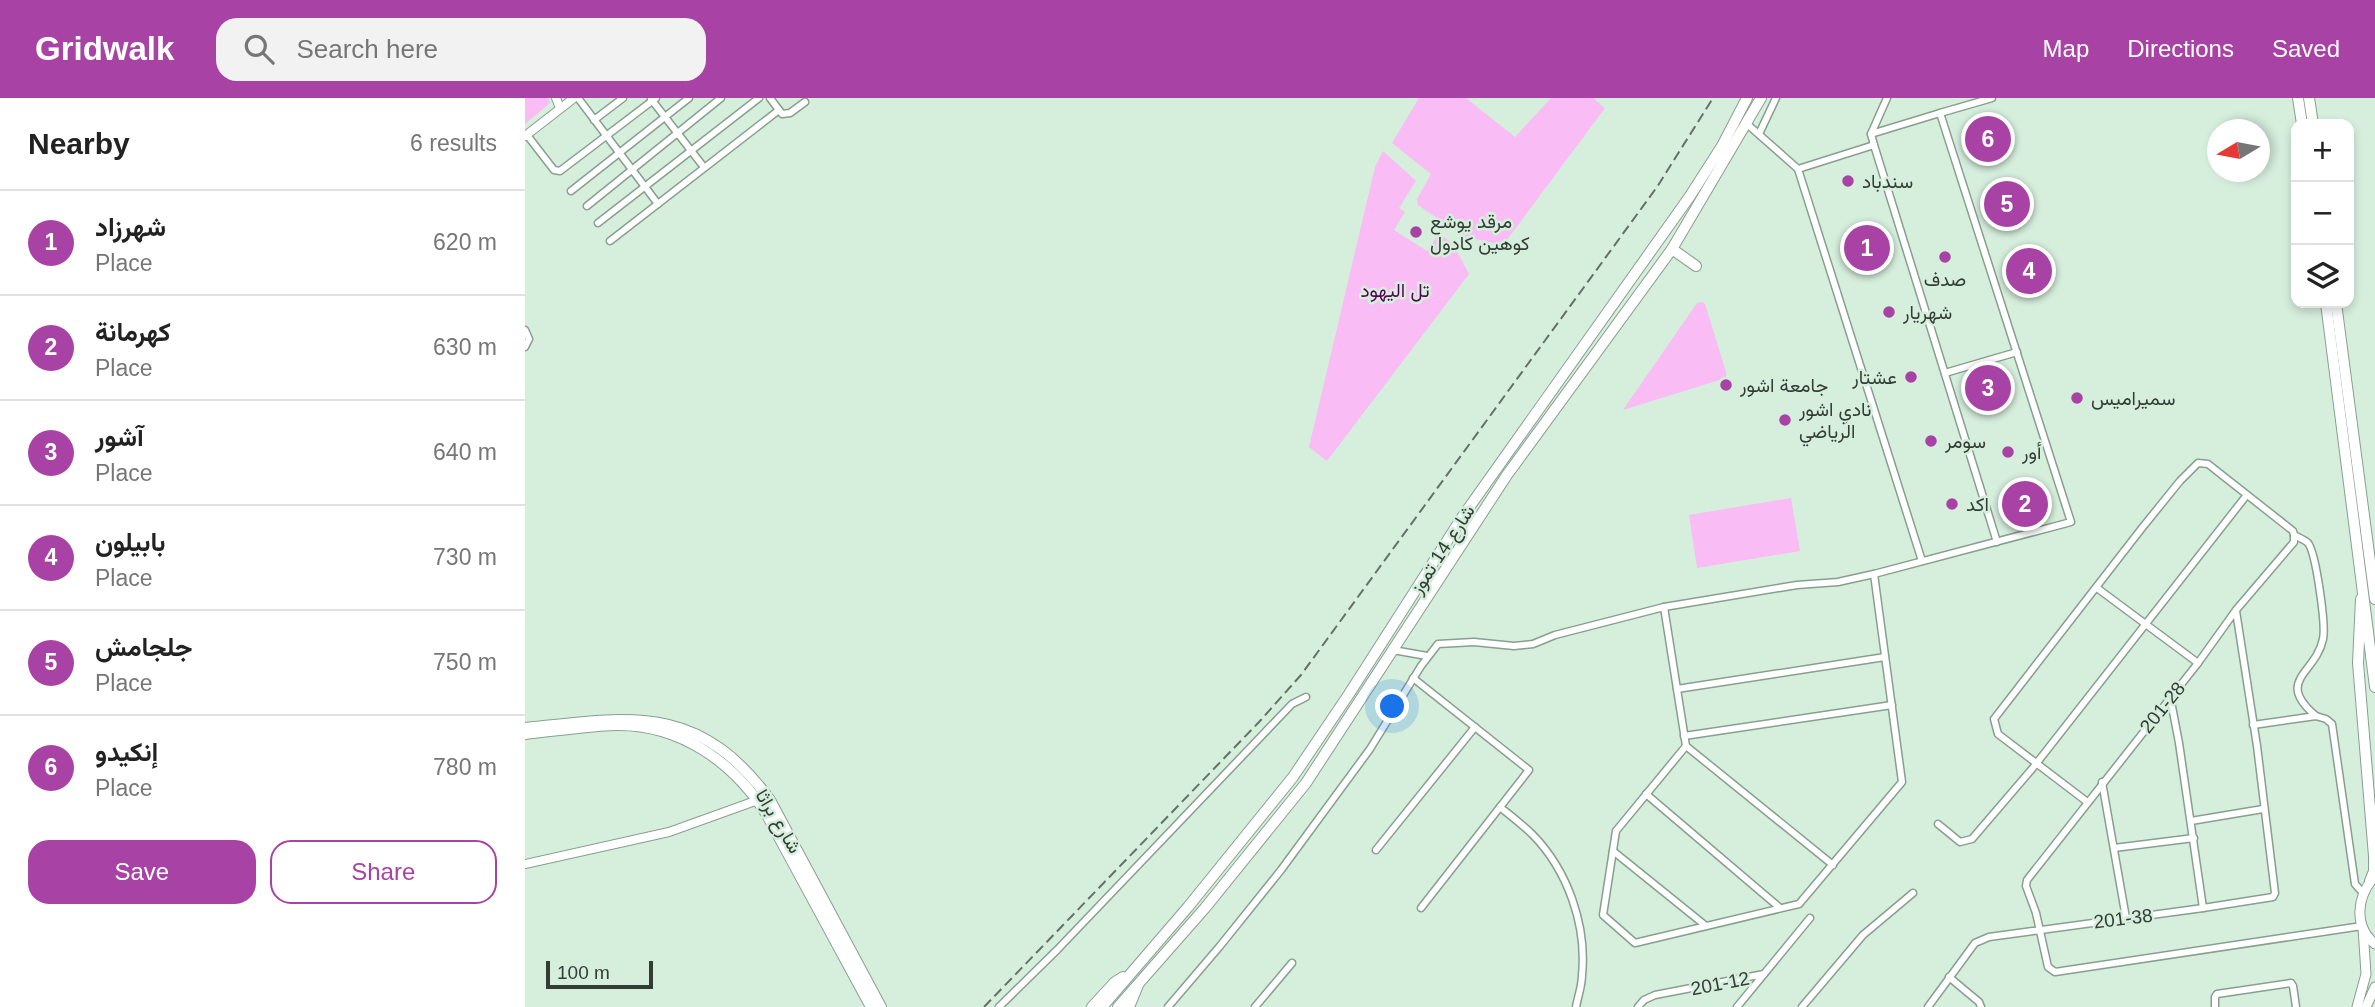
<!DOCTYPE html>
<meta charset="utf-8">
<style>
:root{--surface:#fff;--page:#f2f2f2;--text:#222;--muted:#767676;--line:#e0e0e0;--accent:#a942a5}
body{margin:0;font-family:Helvetica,Vazirmatn,sans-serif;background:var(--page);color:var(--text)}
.controls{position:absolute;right:21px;top:21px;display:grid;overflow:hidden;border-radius:14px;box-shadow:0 4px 10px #0003}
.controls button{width:63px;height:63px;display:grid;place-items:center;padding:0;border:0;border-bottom:2px solid var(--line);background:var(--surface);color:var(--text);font:35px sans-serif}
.compass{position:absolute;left:1682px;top:21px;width:63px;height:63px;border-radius:50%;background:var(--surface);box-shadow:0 4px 10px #0003;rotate:260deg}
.scale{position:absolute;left:21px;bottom:18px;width:107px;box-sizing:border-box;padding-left:7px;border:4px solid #333d36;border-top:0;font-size:19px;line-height:24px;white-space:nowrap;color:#333d36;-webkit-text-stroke:5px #d6efdd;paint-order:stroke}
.you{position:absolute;left:868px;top:609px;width:24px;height:24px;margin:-18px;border:5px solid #fff;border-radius:50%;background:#1a73e8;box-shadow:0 0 0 10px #1a73e833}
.badge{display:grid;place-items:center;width:46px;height:46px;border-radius:50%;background:var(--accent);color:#fff;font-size:23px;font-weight:700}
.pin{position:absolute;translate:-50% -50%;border:4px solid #fff;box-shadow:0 2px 7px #0006}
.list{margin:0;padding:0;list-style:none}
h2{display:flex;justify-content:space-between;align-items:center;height:91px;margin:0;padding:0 28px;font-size:30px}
h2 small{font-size:23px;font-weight:400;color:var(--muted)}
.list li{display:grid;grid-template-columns:46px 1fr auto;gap:21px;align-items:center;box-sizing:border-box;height:105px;padding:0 28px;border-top:2px solid var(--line)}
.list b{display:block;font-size:26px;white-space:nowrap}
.list p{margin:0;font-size:23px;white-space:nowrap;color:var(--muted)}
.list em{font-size:23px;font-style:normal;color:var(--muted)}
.actions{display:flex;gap:14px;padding:21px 28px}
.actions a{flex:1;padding:16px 0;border:2px solid var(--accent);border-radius:21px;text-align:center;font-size:24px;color:var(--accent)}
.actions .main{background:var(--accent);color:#fff}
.icon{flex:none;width:38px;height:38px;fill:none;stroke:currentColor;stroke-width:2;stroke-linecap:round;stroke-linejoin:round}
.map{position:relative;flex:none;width:1850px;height:909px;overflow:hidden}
header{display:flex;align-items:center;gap:42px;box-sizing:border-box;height:98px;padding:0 35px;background:var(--accent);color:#fff}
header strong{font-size:33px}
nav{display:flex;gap:38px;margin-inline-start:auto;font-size:24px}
.search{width:490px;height:63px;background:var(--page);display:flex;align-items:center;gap:18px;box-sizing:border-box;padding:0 24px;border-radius:21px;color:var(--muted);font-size:26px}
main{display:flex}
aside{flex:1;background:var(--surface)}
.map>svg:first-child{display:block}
</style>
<header>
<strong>Gridwalk</strong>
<div class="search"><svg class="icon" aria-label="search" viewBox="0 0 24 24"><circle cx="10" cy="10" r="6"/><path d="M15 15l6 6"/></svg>Search here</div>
<nav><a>Map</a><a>Directions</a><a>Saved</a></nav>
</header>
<main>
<aside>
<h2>Nearby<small>6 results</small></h2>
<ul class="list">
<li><span class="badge">1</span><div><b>شهرزاد</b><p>Place</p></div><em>620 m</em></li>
<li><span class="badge">2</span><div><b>كهرمانة</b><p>Place</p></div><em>630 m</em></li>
<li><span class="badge">3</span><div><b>آشور</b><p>Place</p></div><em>640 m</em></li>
<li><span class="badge">4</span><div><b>بابيلون</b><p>Place</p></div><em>730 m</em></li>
<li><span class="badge">5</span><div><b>جلجامش</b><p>Place</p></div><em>750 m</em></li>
<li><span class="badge">6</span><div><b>إنكيدو</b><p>Place</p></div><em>780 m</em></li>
</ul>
<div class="actions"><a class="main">Save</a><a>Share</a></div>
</aside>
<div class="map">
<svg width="1850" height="909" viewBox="0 0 1850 909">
<rect width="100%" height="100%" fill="#d6efdd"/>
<g fill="#f9bcf4">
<polygon points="0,0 23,0 25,5 0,26"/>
<polygon points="894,0 941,0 990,39 1026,0 1068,0 1080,10 979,146 976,147 938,138 893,107 892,101 906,76 867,45"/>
<polygon points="858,53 891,83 874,110 880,114 869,132 902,153 914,135 928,146 944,176 802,363 784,349 850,69"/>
<polygon points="1177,204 1180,206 1201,274 1201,280 1098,312 1172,205"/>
<polygon points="1266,400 1275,453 1172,470 1164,417"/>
</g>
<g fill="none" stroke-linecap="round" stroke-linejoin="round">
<defs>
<g id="minor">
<polyline points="53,0 133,106"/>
<polyline points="126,1 178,68"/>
<polyline points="254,12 257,16 265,15 280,4"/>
<polyline points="69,22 98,0"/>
<polyline points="1222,26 1273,71 1397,463"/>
<polyline points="1234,36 1251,0"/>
<polyline points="1346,36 1362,0"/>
<polyline points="2,37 29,72 35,73 131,0"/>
<polyline points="1349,47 1346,36 1415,15"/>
<polyline points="1273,71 1349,47 1472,444"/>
<polyline points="46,93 164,0"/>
<polyline points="62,108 196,0"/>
<polyline points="73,125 234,0"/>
<polyline points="85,143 254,12 245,0"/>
<polyline points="0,232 4,241 0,249"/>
<polyline points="1420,275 1492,254"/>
<polyline points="1769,437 1769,444 1711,512 1673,565 1502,782 1501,788 1511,815 1523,869 1530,874 1837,828"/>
<polyline points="1572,490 1673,565"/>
<polyline points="1139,509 1161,648 1308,767"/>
<polyline points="868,552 902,558"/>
<polyline points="888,580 1004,672 896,810"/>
<polyline points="1152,591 1360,559"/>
<polyline points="1645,598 1654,645 1678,810"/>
<polyline points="1728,627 1791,618 1801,621 1807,626 1830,786 1838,795"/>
<polyline points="1159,638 1367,607"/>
<polyline points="1161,648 1091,733 1078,817 1110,845 1274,806 1377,684 1349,476"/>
<polyline points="1577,684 1601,820"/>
<polyline points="1121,696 1255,810"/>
<path d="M1561 703 1473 636 1469 621 1617 430 1655 383 1673 365 1683 366 1768 433 1769 437C1773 439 1780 442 1783 445 1791 455 1801 527 1798 541 1791 576 1749 582 1791 618"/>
<path d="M975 709C986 718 998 727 1008 737 1043 773 1062 828 1057 877 1057 888 1053 898 1051 909"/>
<polyline points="1666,723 1738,711"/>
<polyline points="1413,726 1435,744 1447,741 1507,671 1721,398"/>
<polyline points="1589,750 1669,740"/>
<polyline points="851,752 950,629"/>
<polyline points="1088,753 1181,828"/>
<polyline points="1424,879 1454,904 1456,909"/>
<polyline points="474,909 532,852 767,606 781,599"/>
<polyline points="643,909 695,848 756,772 845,651 896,568 913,546 949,544 989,548 1008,546 1030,537 1139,509 1272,487 1313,484 1349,476 1546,424 1415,15 1467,0"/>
<polyline points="730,909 767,865"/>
<polyline points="1113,909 1119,902 1130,897 1239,876"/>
<polyline points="1212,909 1285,820"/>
<polyline points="1277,909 1338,837 1388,795"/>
<polyline points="1403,909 1450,845 1464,839 1678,810 1748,799 1750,795 1732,648 1711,513"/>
<polyline points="1690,909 1690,899 1692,896 1766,885 1768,888 1771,909"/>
</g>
<g id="tertiary">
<polyline points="31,0 35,10"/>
<polyline points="0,38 49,0"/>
<polyline points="0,766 144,734 233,702"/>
</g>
<g id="secondary">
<path d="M1849 779C1832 799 1828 828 1850 846"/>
<polyline points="1832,909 1841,876 1838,830"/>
<polyline points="1841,909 1850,889"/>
</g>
<g id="primary">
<polyline points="1773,0 1777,26"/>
<polyline points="1784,0 1788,26"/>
<polyline points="1147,151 1171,168"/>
<polyline points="1801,205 1850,589"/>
<polyline points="1811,205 1850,501"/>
<polyline points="1836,501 1833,565 1849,758 1849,773 1845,783"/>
<path d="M0 630C106 619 173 604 245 702L356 909"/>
<path d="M0 636C30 633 61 628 91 627 155 626 209 664 242 717L346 909"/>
<polyline points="567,909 590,884 598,879"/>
<polyline points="577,909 663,809 768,679 824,596 938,418 1165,98 1197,48 1222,0"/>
<polyline points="593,909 680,810 781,685 982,377 1147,151 1236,0"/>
<polyline points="604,909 613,887"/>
</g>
</defs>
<use href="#minor" stroke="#889f8e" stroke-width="9"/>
<use href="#tertiary" stroke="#889f8e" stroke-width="10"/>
<use href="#secondary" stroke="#889f8e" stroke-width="11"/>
<use href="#primary" stroke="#889f8e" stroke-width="12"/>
<use href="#minor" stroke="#fff" stroke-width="6"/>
<use href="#tertiary" stroke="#fff" stroke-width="8"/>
<use href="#secondary" stroke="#fff" stroke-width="9"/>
<use href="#primary" stroke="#fff" stroke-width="10"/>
<polyline stroke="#637167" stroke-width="2" stroke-dasharray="10 5" stroke-linecap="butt" points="459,909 734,624 776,577 1132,89 1188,0"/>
</g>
<g fill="#a942a5" stroke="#d6efdd" stroke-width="2.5">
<circle cx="1323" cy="83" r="7"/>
<circle cx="891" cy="134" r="7"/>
<circle cx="1420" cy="159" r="7"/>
<circle cx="1364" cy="214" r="7"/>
<circle cx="1386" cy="279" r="7"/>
<circle cx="1201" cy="287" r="7"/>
<circle cx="1552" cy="300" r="7"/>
<circle cx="1260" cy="322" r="7"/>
<circle cx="1406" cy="343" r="7"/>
<circle cx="1483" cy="354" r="7"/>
<circle cx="1427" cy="406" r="7"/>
</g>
<g text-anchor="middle" stroke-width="5" stroke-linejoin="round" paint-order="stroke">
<g font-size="19" fill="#333d36" stroke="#d6efdd" text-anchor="start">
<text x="1337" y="90">سندباد</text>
<text x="905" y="130">مرقد يوشع<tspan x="905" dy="22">كوهين كادول</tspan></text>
<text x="1420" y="188" text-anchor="middle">صدف</text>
<text x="1378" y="221">شهريار</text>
<text x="1372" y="286" text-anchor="end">عشتار</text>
<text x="1215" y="294">جامعة اشور</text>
<text x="1566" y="307">سميراميس</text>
<text x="1274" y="318">نادي اشور<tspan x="1274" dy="22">الرياضي</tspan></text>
<text x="1420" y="350">سومر</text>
<text x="1497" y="361">أور</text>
<text x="1441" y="413">اكد</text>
</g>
<g font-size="19" fill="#560355" stroke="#d6efdd">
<text x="870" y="199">تل اليهود</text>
</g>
<g font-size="19" fill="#333d36" stroke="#d6efdd">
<text transform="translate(917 451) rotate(-57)" y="7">شارع 14 تموز</text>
<text transform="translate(1637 609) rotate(-51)" y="7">201-28</text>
<text transform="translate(254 723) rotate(59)" y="7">شارع براثا</text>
<text transform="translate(1598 820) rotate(-7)" y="7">201-38</text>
<text transform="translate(1195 885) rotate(-11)" y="7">201-12</text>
</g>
</g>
</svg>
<div class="controls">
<button>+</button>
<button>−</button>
<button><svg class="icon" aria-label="layers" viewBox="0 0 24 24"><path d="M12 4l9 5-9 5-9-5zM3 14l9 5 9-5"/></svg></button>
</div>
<svg class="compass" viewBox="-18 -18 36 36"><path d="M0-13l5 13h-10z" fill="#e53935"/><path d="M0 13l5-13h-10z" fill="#767676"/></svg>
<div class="scale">100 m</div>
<div class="you"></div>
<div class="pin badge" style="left:1342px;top:150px">1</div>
<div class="pin badge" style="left:1500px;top:406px">2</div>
<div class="pin badge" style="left:1463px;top:290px">3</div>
<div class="pin badge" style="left:1504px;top:173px">4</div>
<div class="pin badge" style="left:1482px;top:106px">5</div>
<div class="pin badge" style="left:1463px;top:41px">6</div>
</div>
</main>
